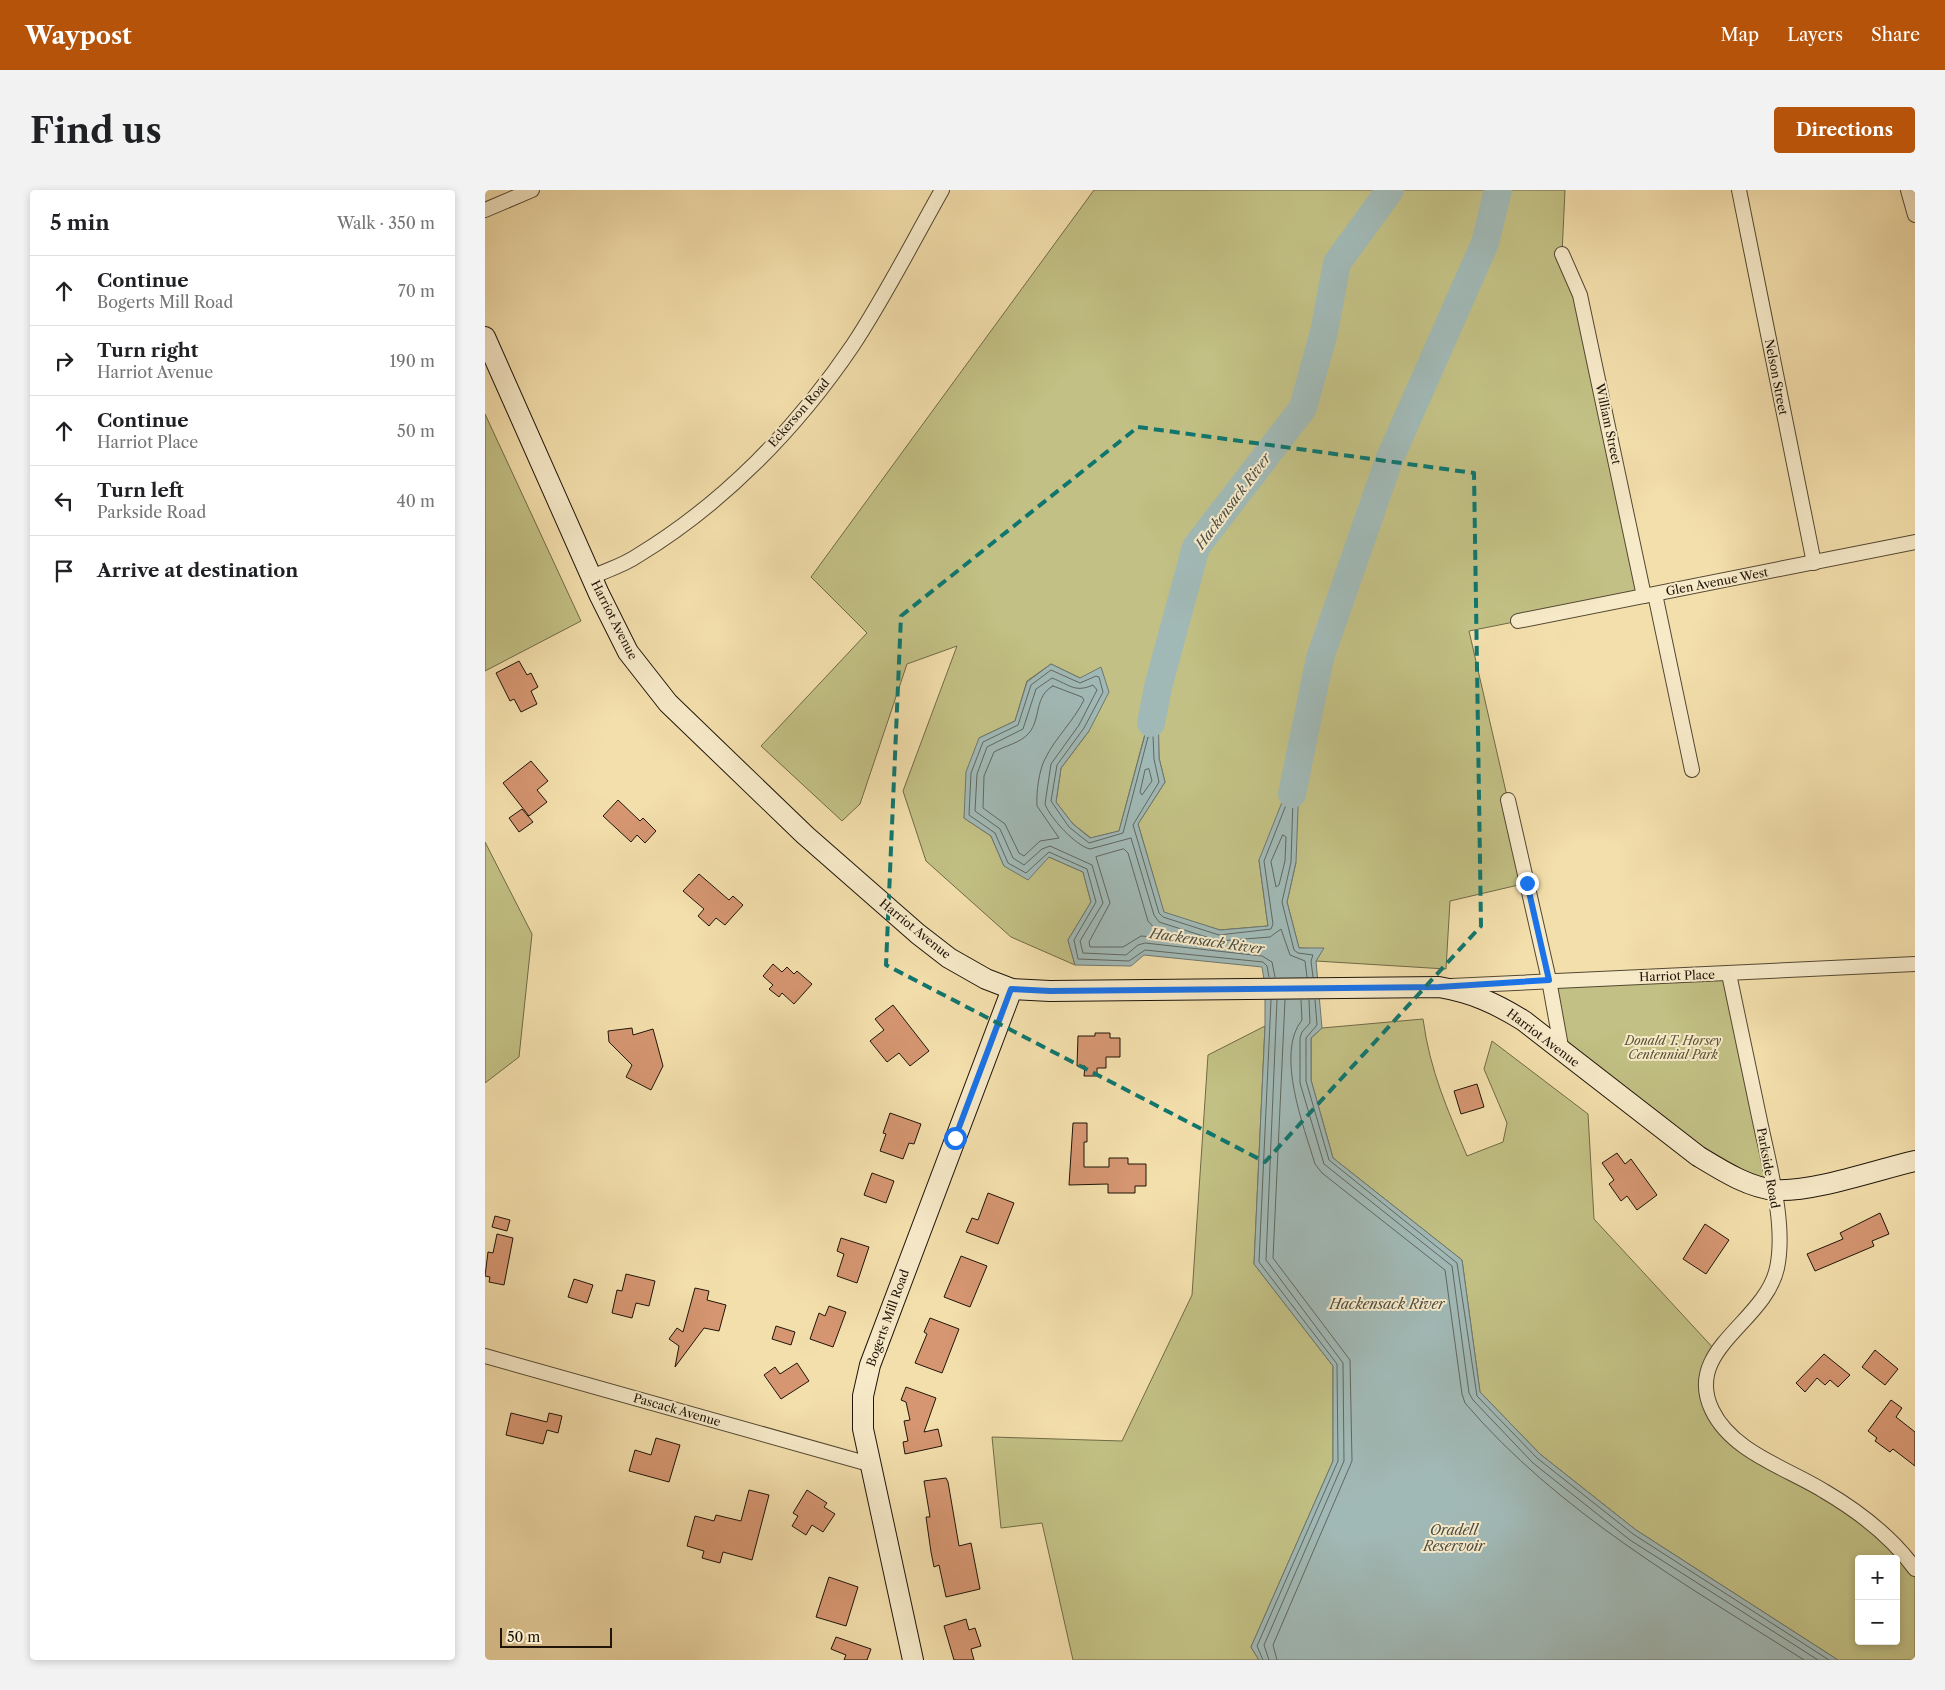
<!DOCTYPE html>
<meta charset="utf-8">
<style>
:root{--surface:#fff;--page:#f2f2f2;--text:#202124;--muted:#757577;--line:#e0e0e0;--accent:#b45309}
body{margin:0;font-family:"Libre Caslon Text",serif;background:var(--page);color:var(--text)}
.controls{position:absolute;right:15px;bottom:15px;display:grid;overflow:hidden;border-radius:5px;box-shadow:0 2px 8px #0003}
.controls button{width:45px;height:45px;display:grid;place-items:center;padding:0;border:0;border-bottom:1px solid var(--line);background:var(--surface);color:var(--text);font:25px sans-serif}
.scale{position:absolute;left:15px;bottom:12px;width:112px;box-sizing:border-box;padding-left:5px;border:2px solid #1f1509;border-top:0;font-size:14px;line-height:18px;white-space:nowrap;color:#1f1509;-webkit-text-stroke:4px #f7eac9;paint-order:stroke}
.stop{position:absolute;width:15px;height:15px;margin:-11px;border:4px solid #1a73e8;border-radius:50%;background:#fff}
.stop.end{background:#1a73e8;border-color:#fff;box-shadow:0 1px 5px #0008}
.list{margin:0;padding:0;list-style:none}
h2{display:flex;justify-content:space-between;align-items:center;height:65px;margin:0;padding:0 20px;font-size:21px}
h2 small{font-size:16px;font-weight:400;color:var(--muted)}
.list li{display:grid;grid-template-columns:32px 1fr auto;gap:15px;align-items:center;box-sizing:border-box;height:70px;padding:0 20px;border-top:1px solid var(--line)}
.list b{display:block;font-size:19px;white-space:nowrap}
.list p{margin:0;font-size:16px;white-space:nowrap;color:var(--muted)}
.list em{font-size:16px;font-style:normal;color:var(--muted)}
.icon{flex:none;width:28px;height:28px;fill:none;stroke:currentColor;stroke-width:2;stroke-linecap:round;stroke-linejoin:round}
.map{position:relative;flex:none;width:1430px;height:1470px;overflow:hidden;border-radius:5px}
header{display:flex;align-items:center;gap:30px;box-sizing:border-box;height:70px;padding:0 25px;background:var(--accent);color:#fff}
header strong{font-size:24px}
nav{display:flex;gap:28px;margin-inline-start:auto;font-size:18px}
.intro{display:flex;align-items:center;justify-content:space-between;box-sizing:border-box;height:120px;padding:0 30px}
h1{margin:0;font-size:35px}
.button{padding:12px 22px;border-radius:5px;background:var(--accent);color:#fff;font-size:18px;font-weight:700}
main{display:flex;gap:30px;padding:0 30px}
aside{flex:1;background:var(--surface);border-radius:5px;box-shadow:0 2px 8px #0003}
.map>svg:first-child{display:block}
</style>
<header>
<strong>Waypost</strong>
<nav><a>Map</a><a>Layers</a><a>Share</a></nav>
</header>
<div class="intro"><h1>Find us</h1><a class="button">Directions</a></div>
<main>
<aside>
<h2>5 min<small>Walk · 350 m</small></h2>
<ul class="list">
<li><svg class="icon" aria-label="ahead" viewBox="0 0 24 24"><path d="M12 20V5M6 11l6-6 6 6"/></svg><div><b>Continue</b><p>Bogerts Mill Road</p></div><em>70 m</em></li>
<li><svg class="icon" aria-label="right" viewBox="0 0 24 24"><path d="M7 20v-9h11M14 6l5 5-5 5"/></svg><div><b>Turn right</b><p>Harriot Avenue</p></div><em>190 m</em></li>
<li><svg class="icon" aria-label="ahead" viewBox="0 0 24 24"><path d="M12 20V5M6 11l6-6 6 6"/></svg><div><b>Continue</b><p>Harriot Place</p></div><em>50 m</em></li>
<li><svg class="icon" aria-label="left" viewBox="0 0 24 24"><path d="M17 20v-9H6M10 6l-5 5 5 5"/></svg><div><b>Turn left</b><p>Parkside Road</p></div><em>40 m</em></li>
<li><svg class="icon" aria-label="arrive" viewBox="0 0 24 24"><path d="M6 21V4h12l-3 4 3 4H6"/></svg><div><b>Arrive at destination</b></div></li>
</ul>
</aside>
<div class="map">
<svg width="1430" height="1470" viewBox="0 0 1430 1470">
<rect width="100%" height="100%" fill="#f3dfac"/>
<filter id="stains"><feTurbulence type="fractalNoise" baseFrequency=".004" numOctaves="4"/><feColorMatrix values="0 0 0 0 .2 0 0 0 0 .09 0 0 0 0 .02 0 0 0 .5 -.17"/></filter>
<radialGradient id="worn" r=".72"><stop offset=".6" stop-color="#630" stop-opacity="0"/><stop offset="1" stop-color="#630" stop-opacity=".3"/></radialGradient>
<g fill="#c2c084" stroke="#706a46" fill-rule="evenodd">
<polygon points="609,0 1080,0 1077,64 1095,105 1159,406 984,441 1042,693 965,711 961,779 831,771 838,759 814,758 802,712 811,672 774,670 783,736 735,740 679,723 653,634 680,592 674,568 672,499 634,641 606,648 588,634 571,612 576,578 604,541 595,488 566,474 542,491 530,531 494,548 479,628 506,646 519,676 564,667 598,682 606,712 583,750 590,775 526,747 441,671 418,601 472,456 422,474 375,614 357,631 276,556 382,443 326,387"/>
<polygon points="0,224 96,431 0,481"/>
<polygon points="0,652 47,744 34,867 0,893"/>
<polygon points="1244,784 1290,1000 1268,994 1077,862 1064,790"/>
<path d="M938 829C945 881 962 918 982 966L1018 952 1022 933 999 879 1007 851 1103 924 1109 1029 1231 1161 1223 1206 1247 1246 1339 1301 1430 1379V1470H1353L1151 1340 1055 1264 995 1202 977 1070 848 968 826 890V848L837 838ZM1374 1369H1411V1451H1374Z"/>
<polygon points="780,836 769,1074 848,1176 848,1271 766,1457 774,1470 588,1470 557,1333 516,1338 507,1247 637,1251 707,1105 723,865"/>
</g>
<polygon fill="#a1b9b6" stroke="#6d7771" points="566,474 595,488 616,477 624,502 604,541 576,578 571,612 588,634 605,648 634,641 673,497 674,568 680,592 653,634 679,722 735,740 783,736 774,670 815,567 811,672 802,712 814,758 839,758 831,771 837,838 826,848 826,890 848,968 977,1070 995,1202 1055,1264 1151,1340 1353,1470 774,1470 766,1457 848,1271 848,1176 769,1074 780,836 780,796 777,777 659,765 646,776 590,775 583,750 606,712 598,682 564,667 543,690 519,676 506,646 479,628 481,582 494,548 530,531 542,492"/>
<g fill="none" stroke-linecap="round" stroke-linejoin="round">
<g stroke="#606760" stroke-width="1">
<path d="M568 496 597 507 599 510C588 532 570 548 560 569 554 580 551 603 552 616L574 648 555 651 539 666 534 663 520 634 498 618 499 586 509 562C519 556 536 553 544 543 556 529 549 506 568 496Z"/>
<polygon points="664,579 667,591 657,605 655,602 660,580"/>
<polygon points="798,645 801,647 800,671 794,695 791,697 786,672"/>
<polygon points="639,659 643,663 663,731 670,739 683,743 684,746 682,748 656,746 638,757 605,757 604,752 625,713 611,667"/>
<polyline points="784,787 782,776 778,772 660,760 644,771 593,769 589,750 611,712 602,679 564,662 541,683 523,673 510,643 484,625 486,583 498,552 533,535 546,495 566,480 595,493 611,486 614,487 618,502 599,538 572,575 566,611 584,637 604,653 638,643 663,547 668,546 669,569 674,592 648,635 674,723 678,727 734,745 786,739 788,734 779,671 803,610 808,609 806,672 797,712 809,760 813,763 828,765 826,771 828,787"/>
<path d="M790 787 787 772 777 766 660 753 653 755 641 765 598 763 595 751 618 713 607 675 565 656 557 659 539 675 528 668 515 639 490 621 492 584 502 557 538 539 551 499 567 488C585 495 590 503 608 495L612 500 594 535 566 574 560 614C565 628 591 656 605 659L646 648 669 725 674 732 734 751 785 747 796 739 805 765 820 771 822 787"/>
<path d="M816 810 817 830C790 863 819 937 830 974L837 983 960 1080 977 1204 980 1213C1073 1322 1200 1394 1319 1470"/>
<polyline points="824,810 825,833 817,842 815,848 815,893 839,974 967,1076 984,1203 988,1210 1048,1273 1145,1350 1333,1470"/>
<polyline points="830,810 832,835 821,848 821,891 844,970 972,1073 992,1206 1052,1268 1148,1344 1344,1470"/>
<polyline points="778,1470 772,1456 853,1271 852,1174 774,1072 786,810"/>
<polyline points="784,1470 779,1455 859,1271 858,1173 781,1070 792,810"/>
<polyline points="792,1470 788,1455 867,1271 865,1170 788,1068 800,810"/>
</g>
<g stroke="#a1b9b6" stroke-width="28">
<polyline points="666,533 673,497 711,357 818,218 839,142 852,73 905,0"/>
<polyline points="807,604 835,468 904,270 1000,53 1013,0"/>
</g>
</g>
<g fill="#d59671" stroke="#1f1509">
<polygon points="34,471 42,485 46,483 53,497 46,501 52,514 36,522 29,509 25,511 11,483"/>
<polygon points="46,571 63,591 52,600 62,612 44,626 18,593"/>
<polygon points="133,610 155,631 158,628 171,641 160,653 152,645 146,652 118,626"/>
<polygon points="37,619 48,632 34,642 24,628"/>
<polygon points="214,684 244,710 248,706 258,715 240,735 231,728 224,736 213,726 219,719 198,701"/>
<polygon points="288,774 297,782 302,777 309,784 312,781 327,794 309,814 297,803 294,807 284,799 288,795 278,786"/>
<polygon points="408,815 444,861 425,876 414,863 402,872 385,851 399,840 390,829"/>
<polygon points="147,838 148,845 168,839 178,876 166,900 141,887 147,875 124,852 123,841"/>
<polygon points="610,843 625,843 625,848 635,848 635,867 621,867 621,878 612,878 612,886 599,886 600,876 592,876 593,846 610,846"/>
<polygon points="992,894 999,917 976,924 969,901"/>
<polygon points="405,923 436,934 429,954 424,953 418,969 395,961 401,944 398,943"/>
<polygon points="588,933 602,933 602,952 599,952 599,977 624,977 624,968 643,968 643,974 661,974 661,996 650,996 650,1003 623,1003 623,994 584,995"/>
<polygon points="1132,963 1140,974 1146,969 1172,1005 1152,1020 1142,1006 1136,1011 1124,994 1129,990 1117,973"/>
<polygon points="387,983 409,991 401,1013 379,1005"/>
<polygon points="503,1003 529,1013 513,1054 481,1042 487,1028 493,1030"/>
<polygon points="1395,1023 1404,1044 1387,1051 1389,1056 1330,1081 1322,1064 1358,1049 1355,1043"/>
<polygon points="10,1026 25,1030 22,1041 7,1037"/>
<polygon points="1220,1034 1244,1050 1221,1084 1198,1069"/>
<polygon points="12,1044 28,1048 19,1095 4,1092 5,1087 0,1086 3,1062 8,1063"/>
<polygon points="356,1048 384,1057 372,1093 352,1086 359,1064 352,1061"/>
<polygon points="476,1066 502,1076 485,1117 459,1107"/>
<polygon points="141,1084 170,1091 164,1116 151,1113 147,1128 127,1123 132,1100 137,1101"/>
<polygon points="89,1089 108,1095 102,1113 83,1107"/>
<polygon points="210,1098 224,1101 222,1110 241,1115 234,1141 219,1138 190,1177 194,1156 184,1149 192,1138 198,1142"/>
<polygon points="344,1116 361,1122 348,1157 325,1149 334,1123 340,1126"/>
<polygon points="445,1128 474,1139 457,1183 430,1173 442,1144 439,1142"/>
<polygon points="291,1136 310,1142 306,1155 287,1149"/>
<polygon points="1390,1160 1413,1179 1400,1195 1377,1177"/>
<polygon points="1339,1164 1365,1185 1353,1197 1345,1190 1340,1195 1332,1188 1320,1202 1311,1193"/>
<polygon points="312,1173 324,1191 296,1209 279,1185 290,1177 295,1184"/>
<polygon points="421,1197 451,1208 439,1242 453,1239 457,1256 420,1264 418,1252 423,1251 419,1231 425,1230 421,1212 416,1210"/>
<polygon points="1406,1210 1417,1218 1411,1227 1430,1242 1430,1276 1408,1259 1405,1262 1390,1251 1392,1248 1383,1241"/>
<polygon points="26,1223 62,1232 64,1223 77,1226 73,1243 62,1240 58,1254 21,1245"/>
<polygon points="171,1248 195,1255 184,1292 144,1281 150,1260 166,1265"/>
<polygon points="461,1288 463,1292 474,1356 486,1353 495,1399 461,1407 454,1375 449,1377 446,1362 441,1327 445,1327 439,1291"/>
<polygon points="264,1300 284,1305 267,1370 238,1362 235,1373 217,1368 219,1361 202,1356 210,1326 229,1331 231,1325 256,1331"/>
<polygon points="322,1300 342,1313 339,1317 350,1324 338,1342 327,1335 321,1345 307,1336 313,1326 308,1323"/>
<polygon points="344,1387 373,1397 361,1436 331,1427"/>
<polygon points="481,1429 484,1440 490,1438 496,1456 486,1459 489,1470 469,1470 459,1436"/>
<polygon points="351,1447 386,1459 382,1470 359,1470 361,1465 346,1459"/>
</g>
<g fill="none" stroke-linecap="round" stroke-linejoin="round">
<defs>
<g id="street">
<polyline points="1254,0 1329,373"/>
<polyline points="1423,0 1430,25"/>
<polyline points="0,20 47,0"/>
<polyline points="1077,64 1095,105 1159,406"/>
<path d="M107 387C122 380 139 375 152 366 238 314 312 238 368 155 401 105 428 51 457 0"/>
<polyline points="1170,404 1207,580"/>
<polyline points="1033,431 1430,352"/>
<polyline points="1023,610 1064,790 1077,862"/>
<path d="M1244 784C1255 835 1265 885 1276 936 1285 978 1301 1036 1292 1078 1280 1133 1198 1159 1227 1220 1247 1262 1302 1278 1339 1301 1373 1321 1407 1347 1430 1379"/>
<polyline points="966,796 1430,774"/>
<polyline points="0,1166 384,1274"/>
</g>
<g id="secondary">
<path d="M0 147 114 404 143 462 183 513 320 645 433 744 464 768 501 789 527 799 565 801 954 797C988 803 1010 813 1039 831L1213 966C1236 980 1264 998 1291 1000 1329 1002 1391 980 1430 971"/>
<polyline points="428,1470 378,1239 378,1206 385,1175 527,799"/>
</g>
</defs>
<use href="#street" stroke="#544832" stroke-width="16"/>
<use href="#secondary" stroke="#1f1509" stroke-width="22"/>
<use href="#street" stroke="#f7eac9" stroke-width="14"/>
<use href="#secondary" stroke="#f7eac9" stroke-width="20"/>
</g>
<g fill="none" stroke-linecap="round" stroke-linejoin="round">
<polyline stroke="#1a73e8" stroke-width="6" points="470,948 526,799 565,801 954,797 1064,790 1042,693"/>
</g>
<path fill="none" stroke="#0f766e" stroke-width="4" stroke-dasharray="10 6" stroke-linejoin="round" d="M653 237 989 283 996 736 780 972 401 775 416 426Z"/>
<g text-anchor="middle" stroke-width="4" stroke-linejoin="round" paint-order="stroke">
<g font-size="12" fill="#1f1509" stroke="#f7eac9">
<text transform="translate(1291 187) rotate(79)" y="4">Nelson Street</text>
<text transform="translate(314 223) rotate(-49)" y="4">Eckerson Road</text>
<text transform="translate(1123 234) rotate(78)" y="4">William Street</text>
<text transform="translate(1232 392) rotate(-11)" y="4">Glen Avenue West</text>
<text transform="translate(129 430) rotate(63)" y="4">Harriot Avenue</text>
<text transform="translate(430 739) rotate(39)" y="4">Harriot Avenue</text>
<text transform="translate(1192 786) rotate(-2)" y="4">Harriot Place</text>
<text transform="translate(1058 848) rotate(37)" y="4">Harriot Avenue</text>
<text transform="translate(1283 978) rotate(80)" y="4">Parkside Road</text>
<text transform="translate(403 1128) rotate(-70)" y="4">Bogerts Mill Road</text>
<text transform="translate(192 1220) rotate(16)" y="4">Pascack Avenue</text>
</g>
<g font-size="12" font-style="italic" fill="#585134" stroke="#f7eac9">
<text x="1188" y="855">Donald T. Horsey<tspan x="1188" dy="14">Centennial Park</tspan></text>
</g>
<g font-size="14" font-style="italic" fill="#4c4e46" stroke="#f7eac9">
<text transform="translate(748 311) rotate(-53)" y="5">Hackensack River</text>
<text transform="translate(722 751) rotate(8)" y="5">Hackensack River</text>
<text x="902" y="1119">Hackensack River</text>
<text x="969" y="1345">Oradell<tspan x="969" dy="16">Reservoir</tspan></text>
</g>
</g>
<rect width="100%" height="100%" filter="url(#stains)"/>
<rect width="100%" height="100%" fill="url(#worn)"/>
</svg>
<div class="controls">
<button>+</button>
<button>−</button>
</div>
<div class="scale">50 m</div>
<div class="stop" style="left:470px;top:948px"></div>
<div class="stop end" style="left:1042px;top:693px"></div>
</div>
</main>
